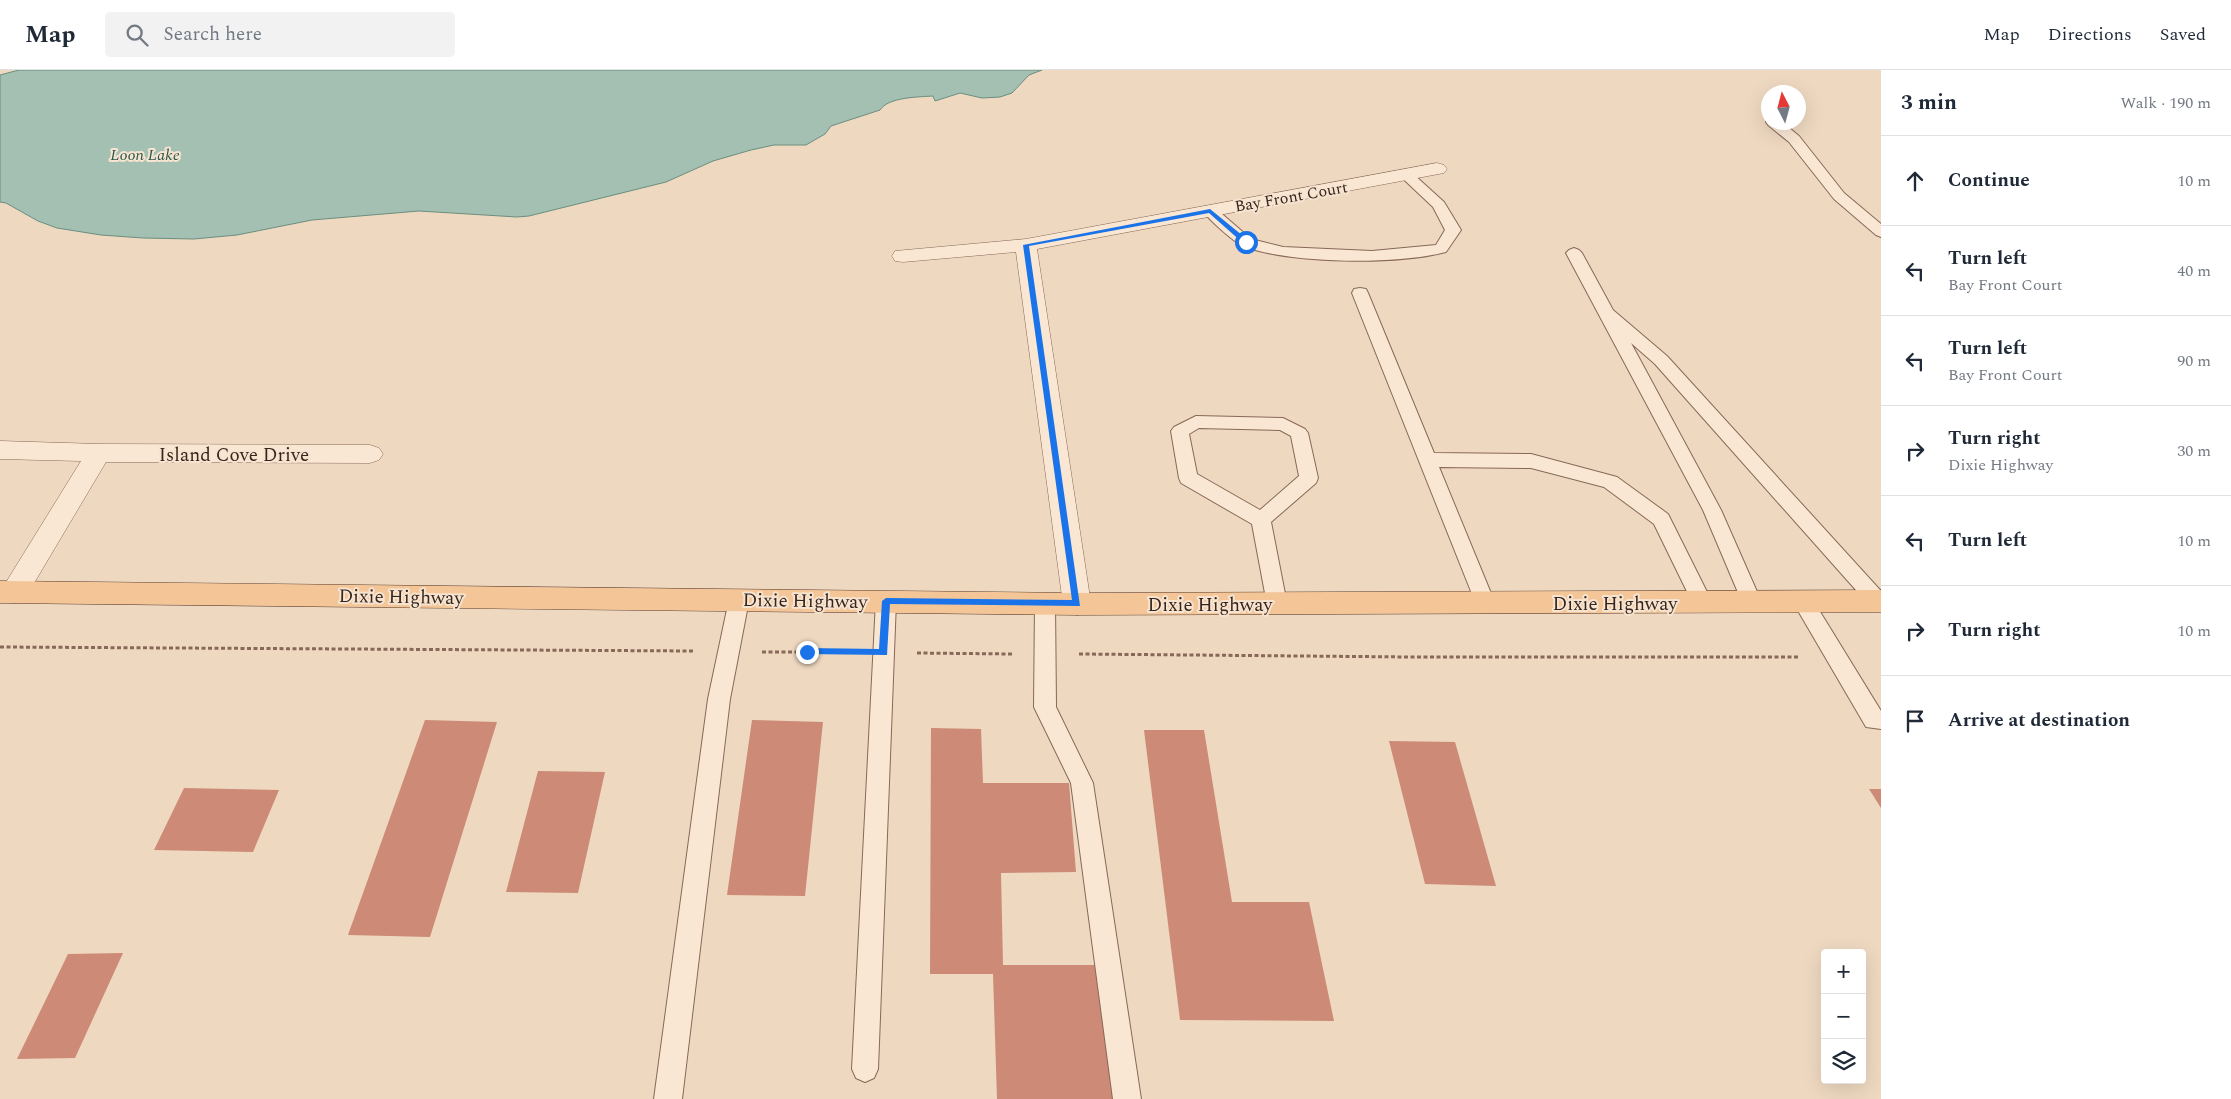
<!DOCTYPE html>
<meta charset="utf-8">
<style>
:root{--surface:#fff;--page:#f2f2f3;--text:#1f2937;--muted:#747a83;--line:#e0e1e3}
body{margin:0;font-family:Spectral,serif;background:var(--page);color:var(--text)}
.controls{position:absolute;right:15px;bottom:15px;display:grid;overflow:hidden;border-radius:5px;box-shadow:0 5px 20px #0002}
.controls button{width:45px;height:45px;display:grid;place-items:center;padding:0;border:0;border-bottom:1px solid var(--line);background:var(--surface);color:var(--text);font:25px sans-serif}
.compass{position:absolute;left:1761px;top:15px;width:45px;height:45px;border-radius:50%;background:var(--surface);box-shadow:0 5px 20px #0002;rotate:354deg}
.stop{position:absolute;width:15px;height:15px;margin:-11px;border:4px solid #1a73e8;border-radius:50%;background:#fff}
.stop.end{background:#1a73e8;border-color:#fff;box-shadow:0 1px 5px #0008}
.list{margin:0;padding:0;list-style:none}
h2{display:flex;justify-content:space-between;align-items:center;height:65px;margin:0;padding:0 20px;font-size:21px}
h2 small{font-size:16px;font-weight:400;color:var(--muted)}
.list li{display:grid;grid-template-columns:32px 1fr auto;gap:15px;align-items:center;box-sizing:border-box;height:90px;padding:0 20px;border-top:1px solid var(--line)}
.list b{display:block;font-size:19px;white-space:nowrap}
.list p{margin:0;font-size:16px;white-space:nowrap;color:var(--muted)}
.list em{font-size:16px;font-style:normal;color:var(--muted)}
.icon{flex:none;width:28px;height:28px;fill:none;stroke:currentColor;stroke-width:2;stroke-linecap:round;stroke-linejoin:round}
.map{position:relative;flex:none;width:1881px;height:1029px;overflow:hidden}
header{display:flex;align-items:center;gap:30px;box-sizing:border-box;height:70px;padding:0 25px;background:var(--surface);border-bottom:1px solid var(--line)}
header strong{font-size:24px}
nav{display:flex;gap:28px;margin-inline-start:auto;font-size:18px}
.search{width:350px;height:45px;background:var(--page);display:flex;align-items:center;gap:12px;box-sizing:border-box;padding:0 18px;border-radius:5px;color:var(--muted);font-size:19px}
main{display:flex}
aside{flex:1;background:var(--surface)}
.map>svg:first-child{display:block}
</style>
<header>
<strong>Map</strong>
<div class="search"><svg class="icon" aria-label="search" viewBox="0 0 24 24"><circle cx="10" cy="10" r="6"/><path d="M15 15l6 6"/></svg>Search here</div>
<nav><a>Map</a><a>Directions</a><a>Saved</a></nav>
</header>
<main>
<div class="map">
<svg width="1881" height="1029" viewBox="0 0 1881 1029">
<rect width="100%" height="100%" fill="#eed8c0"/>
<path fill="#a3c0b2" stroke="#6a8e7f" d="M19 0H1042L1029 5 1012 23 1000 27 982 28 960 23 935 31 933 26C919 27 888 27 880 40L831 56 825 64 806 75H774L751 80 713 91 666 112 529 146 517 147 419 141 312 150 237 165 194 169 143 168 101 165 57 158 38 151 6 133 0 132V5Z"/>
<g fill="#cd8a76">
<polygon points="425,650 497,652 430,867 348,865"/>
<polygon points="752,650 823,652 805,826 727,825"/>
<polygon points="931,658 981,659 983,713 1069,713 1076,802 1001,803 1003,895 1106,895 1118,1029 997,1029 993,904 930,904"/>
<polygon points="1144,660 1204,660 1232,832 1309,832 1334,951 1180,950"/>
<polygon points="1389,671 1455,672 1496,816 1425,814"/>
<polygon points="538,701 605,702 578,823 506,822"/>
<polygon points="184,718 279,720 253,782 154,780"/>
<polygon points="1869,719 1881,719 1881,738"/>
<polygon points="123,883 75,988 17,989 68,884"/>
</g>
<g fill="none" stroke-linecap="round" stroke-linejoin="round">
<defs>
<g id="service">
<polygon points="1768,49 1768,52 1782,52 1799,66 1844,123 1881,154 1881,167 1876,165 1834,129 1789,72 1768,55 1766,52"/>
<path d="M1406 101 1411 102 1444 132 1461 160 1446 182C1397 195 1290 194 1243 176 1234 172 1208 149 1203 141L1205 138H1215L1251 169 1283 177 1372 181 1436 175 1445 160 1433 137 1399 105Z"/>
<polygon points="1574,178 1579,180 1582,183 1613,240 1667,286 1881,521 1881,538 1871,537 1655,294 1631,273 1721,440 1762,533 1759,539 1752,541 1745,539 1703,440 1566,183 1569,180"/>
<polygon points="1360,218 1366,219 1368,223 1434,383 1531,384 1617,407 1668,444 1712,532 1709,538 1702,540 1695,538 1654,454 1604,417 1531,398 1439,397 1495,533 1492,539 1485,541 1478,539 1352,223 1354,219"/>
<path d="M1196 346 1283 348 1305 359 1308 363 1318 408 1316 413 1271 452 1287 534 1284 540 1277 542 1270 540 1267 534 1252 454 1181 413 1179 408 1171 361 1174 357ZM1199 358 1280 360 1291 366 1299 406 1260 440 1197 404 1189 364Z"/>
<polygon points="739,522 746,524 749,530 730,629 682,1029 654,1029 708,629 729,530 732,524"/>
<polygon points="886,523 893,525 896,531 878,999 874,1008 865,1012 856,1008 852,999 876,531 879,525"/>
<polygon points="1045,525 1052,527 1055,533 1056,637 1093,713 1141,1029 1113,1029 1071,713 1034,637 1035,533 1038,527"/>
<polygon points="1804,525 1811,527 1881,641 1881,659 1866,657 1797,539 1794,533 1797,527"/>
</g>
<g id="minor">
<polygon points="1437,93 1444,95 1447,99 1444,103 1037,179 1091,534 1087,542 1077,545 1067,542 1063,534 1016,182 903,192 895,191 892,186 895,181 1026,169"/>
<polygon points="0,371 99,374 370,375 379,378 383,384 379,390 370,393 106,392 24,530 14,533 4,530 0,522 81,391 0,389"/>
</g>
<polygon id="primary" points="0,511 1077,523 1881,520 1881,542 1077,545 0,533"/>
</defs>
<use href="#service" stroke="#886858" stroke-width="2"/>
<use href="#minor" stroke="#886858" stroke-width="1"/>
<use href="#primary" stroke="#55382d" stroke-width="1"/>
<g stroke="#886858" stroke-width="3" stroke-dasharray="4 2.5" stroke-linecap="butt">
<polyline points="0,577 695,581"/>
<polyline points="762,582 850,582"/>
<polyline points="917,583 1013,584"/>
<polyline points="1079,584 1411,587 1798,587"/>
</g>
<use href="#service" fill="#f9e7d4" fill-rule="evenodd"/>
<use href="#minor" fill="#f9e7d4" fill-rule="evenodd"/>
<use href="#primary" fill="#f3c597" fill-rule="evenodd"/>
</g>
<polygon fill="#1a73e8" points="1210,139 1248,170 1248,173 1243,173 1209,143 1029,176 1080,536 890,534 887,585 804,584 802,582 807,578 879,579 882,531 886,528 1072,530 1023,175"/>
<g text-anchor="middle" stroke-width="4" stroke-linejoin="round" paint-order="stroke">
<g font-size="16" font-style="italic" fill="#2c574c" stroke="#f6e4d0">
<text x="145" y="90">Loon Lake</text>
</g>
<g font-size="16" fill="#37251d" stroke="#f6e4d0">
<text transform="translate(1291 126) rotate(-10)" y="6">Bay Front Court</text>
</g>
<g font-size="19" fill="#37251d" stroke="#f6e4d0">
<text x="234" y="391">Island Cove Drive</text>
<text transform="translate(401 526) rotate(1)" y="7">Dixie Highway</text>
<text transform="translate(805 530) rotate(1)" y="7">Dixie Highway</text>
<text x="1615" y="540">Dixie Highway</text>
<text x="1210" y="541">Dixie Highway</text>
</g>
</g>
</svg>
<div class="controls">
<button>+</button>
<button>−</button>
<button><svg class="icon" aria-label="layers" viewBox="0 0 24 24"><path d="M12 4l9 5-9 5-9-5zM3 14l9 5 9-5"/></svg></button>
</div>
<svg class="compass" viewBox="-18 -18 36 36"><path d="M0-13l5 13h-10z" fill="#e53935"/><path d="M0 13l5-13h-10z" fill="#747a83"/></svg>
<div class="stop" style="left:1246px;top:172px"></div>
<div class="stop end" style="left:807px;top:582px"></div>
</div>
<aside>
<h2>3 min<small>Walk · 190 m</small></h2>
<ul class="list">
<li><svg class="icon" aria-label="ahead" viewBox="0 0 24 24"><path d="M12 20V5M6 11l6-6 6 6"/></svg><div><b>Continue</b></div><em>10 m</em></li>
<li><svg class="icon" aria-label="left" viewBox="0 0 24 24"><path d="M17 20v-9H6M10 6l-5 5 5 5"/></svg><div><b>Turn left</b><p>Bay Front Court</p></div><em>40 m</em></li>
<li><svg class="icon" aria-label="left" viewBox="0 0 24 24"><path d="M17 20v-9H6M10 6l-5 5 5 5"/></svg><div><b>Turn left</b><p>Bay Front Court</p></div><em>90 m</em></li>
<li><svg class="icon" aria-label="right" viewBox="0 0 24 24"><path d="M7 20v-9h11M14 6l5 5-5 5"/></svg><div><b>Turn right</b><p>Dixie Highway</p></div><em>30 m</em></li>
<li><svg class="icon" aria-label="left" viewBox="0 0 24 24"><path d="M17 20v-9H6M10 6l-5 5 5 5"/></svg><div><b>Turn left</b></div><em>10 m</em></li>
<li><svg class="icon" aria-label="right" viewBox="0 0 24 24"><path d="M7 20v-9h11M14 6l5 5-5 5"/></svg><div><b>Turn right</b></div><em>10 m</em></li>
<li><svg class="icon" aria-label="arrive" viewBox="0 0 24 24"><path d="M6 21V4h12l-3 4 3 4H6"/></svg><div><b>Arrive at destination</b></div></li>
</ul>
</aside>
</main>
